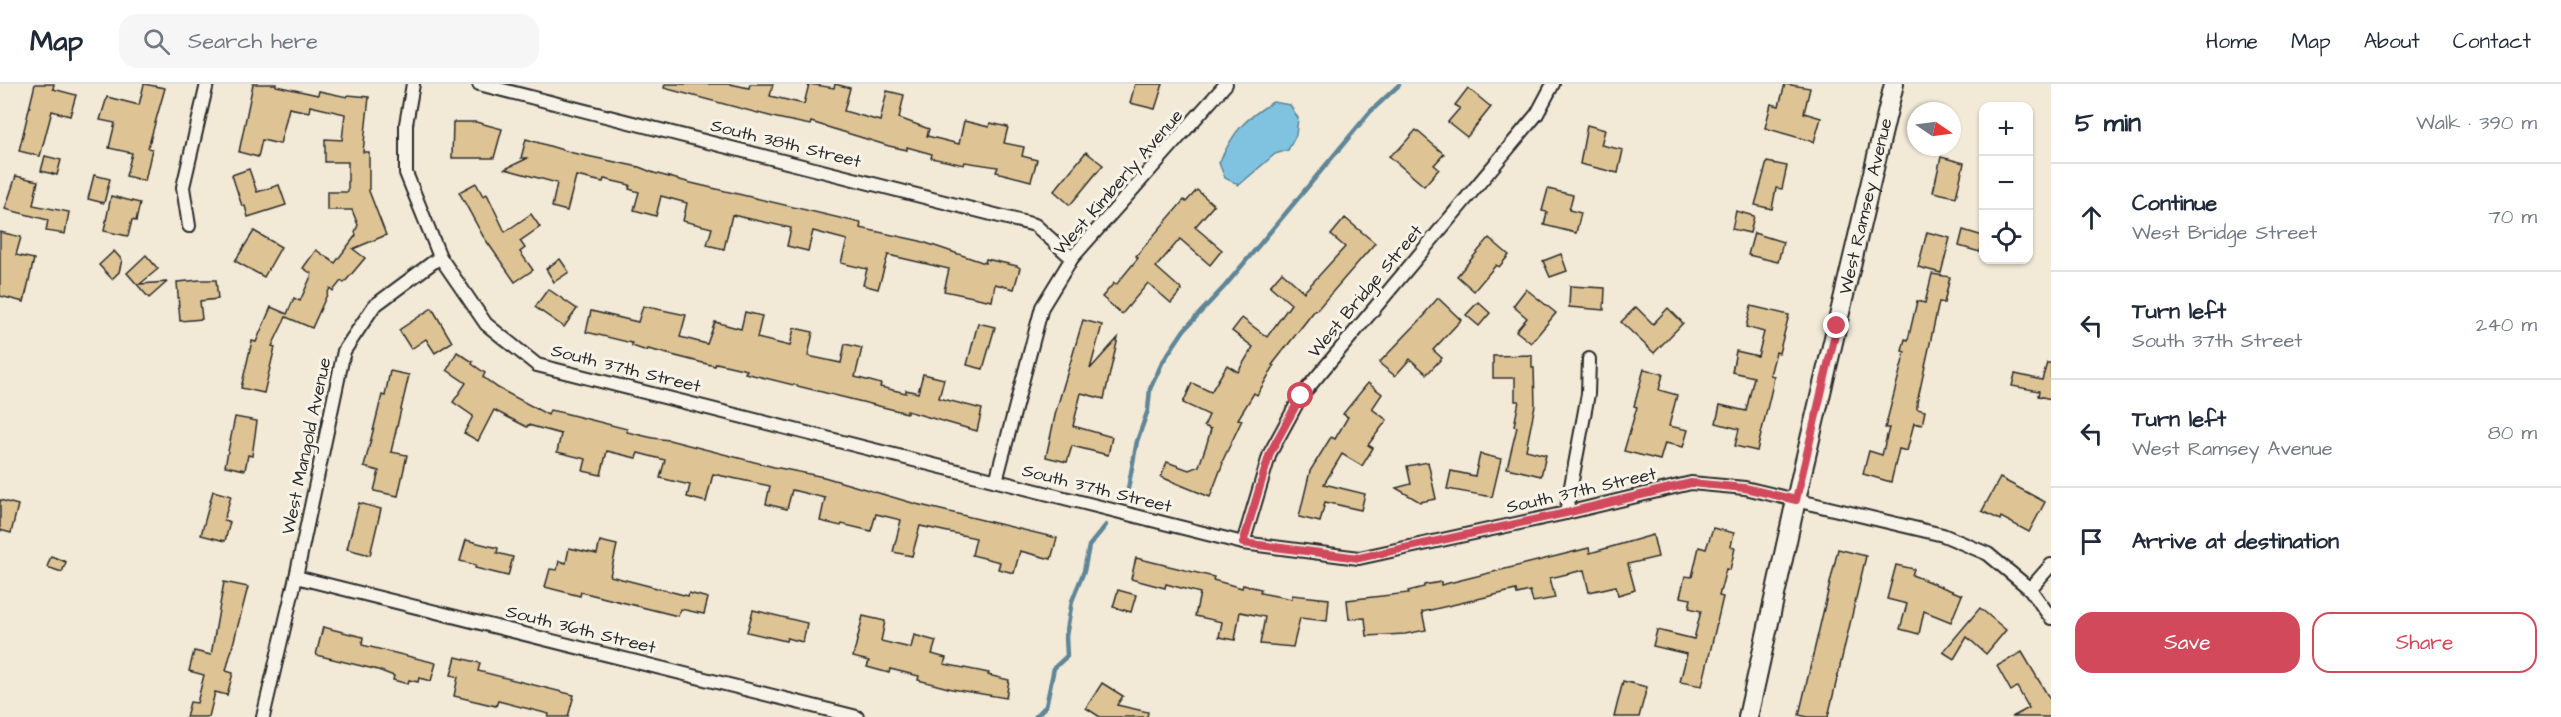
<!DOCTYPE html>
<meta charset="utf-8">
<style>
:root{--surface:#fff;--page:#f6f6f7;--text:#1f2937;--muted:#747a83;--line:#e0e1e3;--accent:#d1495b}
body{margin:0;font-family:"Architects Daughter",sans-serif;background:var(--page);color:var(--text)}
.controls{position:absolute;right:18px;top:18px;display:grid;overflow:hidden;border-radius:12px;box-shadow:0 2px 4px #0004}
.controls button{width:54px;height:54px;display:grid;place-items:center;padding:0;border:0;border-bottom:2px solid var(--line);background:var(--surface);color:var(--text);font:30px sans-serif}
.compass{position:absolute;left:1907px;top:18px;width:54px;height:54px;border-radius:50%;background:var(--surface);box-shadow:0 2px 4px #0004;rotate:103deg}
.stop{position:absolute;width:18px;height:18px;margin:-14px;border:4px solid #d1495b;border-radius:50%;background:#fff}
.stop.end{background:#d1495b;border-color:#fff;box-shadow:0 2px 6px #0008}
.list{margin:0;padding:0;list-style:none}
h2{display:flex;justify-content:space-between;align-items:center;height:78px;margin:0;padding:0 24px;font-size:26px}
h2 small{font-size:20px;font-weight:400;color:var(--muted)}
.list li{display:grid;grid-template-columns:39px 1fr auto;gap:18px;align-items:center;box-sizing:border-box;height:108px;padding:0 24px;border-top:2px solid var(--line)}
.list b{display:block;font-size:22px;white-space:nowrap}
.list p{margin:0;font-size:20px;white-space:nowrap;color:var(--muted)}
.list em{font-size:20px;font-style:normal;color:var(--muted)}
.actions{display:flex;gap:12px;padding:18px 24px}
.actions a{flex:1;padding:14px 0;border:2px solid var(--accent);border-radius:18px;text-align:center;font-size:21px;color:var(--accent)}
.actions .main{background:var(--accent);color:#fff}
.icon{flex:none;width:33px;height:33px;fill:none;stroke:currentColor;stroke-width:2;stroke-linecap:round;stroke-linejoin:round}
.map{position:relative;flex:none;width:2051px;height:633px;overflow:hidden}
header{display:flex;align-items:center;gap:36px;box-sizing:border-box;height:84px;padding:0 30px;background:var(--surface);border-bottom:2px solid var(--line)}
header strong{font-size:28px}
nav{display:flex;gap:33px;margin-inline-start:auto;font-size:21px}
.search{width:420px;height:54px;background:var(--page);display:flex;align-items:center;gap:15px;box-sizing:border-box;padding:0 21px;border-radius:18px;color:var(--muted);font-size:22px}
main{display:flex}
aside{flex:1;background:var(--surface)}
.map>svg:first-child{display:block}
</style>
<header>
<strong>Map</strong>
<div class="search"><svg class="icon" aria-label="search" viewBox="0 0 24 24"><circle cx="10" cy="10" r="6"/><path d="M15 15l6 6"/></svg>Search here</div>
<nav><a>Home</a><a>Map</a><a>About</a><a>Contact</a></nav>
</header>
<main>
<div class="map">
<svg width="2051" height="633" viewBox="0 0 2051 633">
<rect width="100%" height="100%" fill="#f2ead7"/>
<filter id="ink" filterUnits="userSpaceOnUse"><feTurbulence type="fractalNoise" baseFrequency=".0167" numOctaves="2"/><feDisplacementMap in="SourceGraphic" scale="12" xChannelSelector="R" yChannelSelector="G"/><feConvolveMatrix kernelMatrix="1 2 1 2 8 2 1 2 1" color-interpolation-filters="sRGB"/></filter>
<g filter="url(#ink)">
<path fill="#80c3e1" stroke="#5e8698" stroke-width="1.5" d="M1273 18 1290 21 1298 34 1296 51 1288 66 1275 70 1239 101 1225 94 1219 79C1234 47 1243 36 1273 18Z"/>
<g fill="none" stroke-linecap="round" stroke-linejoin="round">
<g stroke="#5e8698" stroke-width="4.5">
<polyline points="1127,410 1137,357 1148,326 1150,305 1162,279 1184,246 1225,202 1370,28 1399,1"/>
<polyline points="1035,633 1046,622 1054,584 1067,572 1066,552 1072,517 1084,487 1089,462 1106,441"/>
</g>
</g>
<g fill="#dec494" stroke="#2b2b2b" stroke-width="1.5">
<polygon points="35,0 54,0 53,5 76,11 70,32 52,27 40,72 19,67"/>
<polygon points="144,0 165,4 148,64 152,65 145,97 126,92 132,69 109,64 115,39 100,36 107,13 139,21"/>
<polygon points="253,0 276,0 276,2 318,11 319,7 347,13 348,11 369,13 363,68 369,68 369,107 386,151 353,165 365,174 344,199 341,197 333,207 330,204 312,244 286,233 272,262 275,263 264,309 241,304 252,257 256,258 271,223 287,230 294,214 300,217 312,190 303,184 316,166 335,179 356,151 355,148 358,141 352,126 327,126 327,108 348,108 348,78 325,78 325,55 342,56 345,30 310,22 309,28 289,24 280,60 262,56 258,73 239,68"/>
<polygon points="665,0 730,0 749,4 750,0 773,0 770,12 804,20 809,0 834,4 835,0 850,4 844,27 880,37 887,7 904,11 899,34 929,45 927,52 959,60 964,37 989,43 990,39 1008,43 1004,59 1024,63 1022,72 1037,76 1031,97 996,88 998,83 965,78 964,81 931,74 932,70 907,63 907,66 889,62 811,38 810,41 777,34 664,4"/>
<polygon points="1135,0 1163,0 1155,25 1130,19"/>
<polygon points="1785,0 1810,4 1804,29 1821,34 1814,58 1765,44 1771,20 1779,22"/>
<polygon points="1468,4 1491,23 1467,53 1448,38 1460,24 1455,21"/>
<polygon points="453,38 476,38 502,45 494,74 452,74"/>
<polygon points="1587,41 1605,46 1601,61 1623,66 1618,89 1580,80"/>
<polygon points="1416,46 1444,70 1434,81 1439,85 1424,102 1389,72 1400,64"/>
<polygon points="526,55 573,69 639,83 654,89 691,99 861,139 860,144 920,157 985,179 986,175 1017,182 1020,184 1014,205 995,200 992,217 944,207 949,185 888,171 878,205 863,201 867,185 841,179 847,156 813,147 808,167 787,162 791,144 732,131 724,165 707,161 712,144 683,137 687,119 661,112 656,132 634,126 639,108 629,105 630,101 604,95 603,98 576,92 567,127 552,123 557,99 505,85 528,74 521,74"/>
<polygon points="1086,68 1103,81 1070,121 1054,107"/>
<polygon points="45,72 61,76 57,91 41,87"/>
<polygon points="1941,73 1964,79 1956,113 1933,108"/>
<polygon points="1767,78 1787,82 1782,105 1776,104 1772,125 1755,121"/>
<polygon points="249,85 257,108 279,101 286,121 248,133 245,122 242,122 232,91"/>
<polygon points="94,91 110,95 104,119 88,115"/>
<polygon points="16,92 38,97 33,121 69,128 65,150 46,147 48,136 5,125"/>
<polygon points="476,99 483,112 487,110 505,148 531,130 540,143 520,157 525,164 520,168 533,186 515,198 483,152 459,108"/>
<polygon points="1548,105 1573,111 1569,126 1581,129 1576,149 1544,141 1547,128 1542,127"/>
<polygon points="1197,106 1214,121 1195,143 1222,166 1210,181 1180,155 1156,183 1182,206 1171,219 1148,199 1122,230 1102,213 1114,199 1116,201 1138,174 1136,172 1184,116 1186,118"/>
<polygon points="111,112 140,119 136,137 132,136 128,152 104,147"/>
<polygon points="1736,127 1754,132 1750,149 1732,145"/>
<polygon points="1345,134 1375,159 1316,227 1315,226 1272,281 1274,282 1257,311 1254,309 1238,335 1242,336 1222,378 1223,379 1210,413 1161,393 1167,378 1189,386 1199,382 1207,359 1211,345 1204,342 1209,331 1183,319 1192,299 1211,308 1227,281 1238,288 1253,263 1232,247 1242,234 1267,253 1291,220 1270,202 1282,188 1304,208 1345,163 1331,151"/>
<polygon points="1963,146 1983,152 1980,168 1959,162"/>
<polygon points="254,147 281,163 264,193 235,177"/>
<polygon points="0,148 21,153 16,171 34,175 24,218 0,212"/>
<polygon points="1927,148 1950,154 1941,189 1918,183"/>
<polygon points="1754,149 1783,158 1778,178 1748,171"/>
<polygon points="1489,154 1509,171 1499,183 1496,181 1474,207 1457,192"/>
<polygon points="114,167 122,176 119,188 112,195 99,181"/>
<polygon points="1561,170 1567,187 1550,193 1543,177"/>
<polygon points="146,171 158,185 140,200 167,198 149,214 127,189"/>
<polygon points="560,175 569,188 554,198 546,185"/>
<polygon points="1932,190 1950,193 1944,219 1939,218 1917,319 1917,325 1925,327 1922,341 1914,339 1907,367 1899,365 1891,398 1863,390 1869,367 1882,371 1889,344 1885,344 1905,268 1902,267 1905,255 1908,256 1917,217 1925,219"/>
<polygon points="200,196 216,196 218,215 200,217 202,235 180,237 177,198"/>
<polygon points="1570,202 1605,204 1604,226 1569,223"/>
<polygon points="548,205 577,225 564,243 535,223"/>
<polygon points="1526,205 1556,229 1531,259 1516,247 1527,234 1513,222"/>
<polygon points="1438,214 1461,236 1433,266 1442,274 1427,290 1410,275 1395,292 1379,279 1426,230 1425,229"/>
<polygon points="1478,218 1490,229 1479,242 1466,231"/>
<polygon points="643,222 686,231 680,253 707,260 715,238 741,245 745,228 762,232 757,254 790,262 794,244 813,248 808,272 841,279 845,260 862,264 855,293 881,300 880,303 906,309 906,306 918,309 923,290 944,295 939,314 982,325 977,347 907,327 907,329 745,289 747,286 716,279 715,282 648,265 647,267 632,262 632,259 586,248 591,227 638,238"/>
<polygon points="1751,222 1789,231 1779,269 1776,268 1770,291 1774,292 1772,304 1757,367 1735,362 1739,345 1716,339 1720,321 1746,327 1754,293 1732,288 1736,267 1758,272 1764,248 1746,243"/>
<polygon points="1636,223 1653,240 1668,224 1683,239 1654,269 1621,238"/>
<polygon points="432,224 452,258 435,269 426,255 411,265 399,246"/>
<polygon points="1083,236 1102,241 1090,285 1118,254 1104,315 1081,309 1073,342 1112,353 1108,371 1072,362 1067,378 1046,373 1056,327"/>
<polygon points="978,239 995,243 983,285 967,281"/>
<polygon points="457,268 473,278 472,280 485,289 483,293 498,304 548,331 550,326 564,329 627,345 627,348 653,354 669,356 774,383 824,393 916,420 1057,454 1051,475 1020,467 1014,489 998,485 1000,478 972,471 976,454 920,442 912,472 893,468 901,436 876,430 871,447 842,440 841,442 820,437 825,414 792,406 787,425 766,420 770,402 713,390 706,418 687,413 690,401 660,394 665,376 638,369 636,374 607,367 601,391 583,387 586,375 557,368 561,350 528,341 527,343 494,326 478,357 464,349 473,332 453,318 466,299 447,286"/>
<polygon points="1532,271 1532,284 1534,284 1535,321 1526,366 1546,371 1541,392 1507,384 1517,343 1514,342 1519,317 1515,317 1515,294 1493,294 1493,272"/>
<polygon points="2047,279 2051,279 2051,315 2038,312 2039,307 2012,302 2015,290 2042,296"/>
<polygon points="1644,285 1663,290 1659,306 1677,311 1669,342 1688,346 1683,363 1665,359 1660,376 1624,367 1637,323 1634,322"/>
<polygon points="390,287 409,291 391,368 407,371 398,412 374,407 379,387 364,383 382,311 385,312"/>
<polygon points="1368,299 1382,310 1372,325 1387,336 1368,361 1373,364 1362,382 1342,370 1324,400 1365,410 1361,426 1325,418 1320,438 1299,433 1310,387 1331,353 1335,355 1348,333 1343,330"/>
<polygon points="235,333 257,337 252,372 248,371 245,386 225,382"/>
<polygon points="1480,370 1501,375 1492,413 1447,405 1451,387 1475,392"/>
<polygon points="1428,378 1436,415 1420,418 1396,404 1411,400 1407,382"/>
<polygon points="2000,394 2045,418 2029,448 2001,433 2000,436 1982,427"/>
<polygon points="213,407 231,412 224,436 230,438 225,457 201,451"/>
<polygon points="0,416 18,421 11,449 0,446"/>
<polygon points="359,419 381,425 370,471 347,465"/>
<polygon points="1713,444 1734,449 1731,462 1735,464 1730,486 1726,485 1719,512 1723,513 1702,602 1680,598 1687,570 1653,562 1657,546 1694,555 1701,527 1689,524 1691,515 1680,513 1685,492 1692,493 1699,463 1706,465"/>
<polygon points="1653,451 1658,473 1628,480 1635,506 1618,511 1616,502 1589,508 1584,486 1550,494 1555,514 1533,518 1530,507 1517,510 1516,506 1422,528 1426,546 1405,550 1367,552 1365,534 1349,535 1347,516 1409,509 1408,507 1424,503 1424,501 1441,498 1441,501 1589,464 1590,469"/>
<polygon points="466,456 498,464 497,469 513,473 508,492 475,484 476,481 460,477"/>
<polygon points="600,457 617,461 610,492 688,512 689,509 708,514 704,530 681,525 678,532 581,508 580,512 545,503 550,485 557,486 559,477 566,479 569,464 597,470"/>
<polygon points="1838,465 1866,472 1828,633 1808,633 1799,631"/>
<polygon points="51,472 66,478 62,488 47,483"/>
<polygon points="1136,474 1214,493 1213,496 1242,504 1243,501 1261,505 1260,509 1292,515 1292,511 1329,515 1327,537 1300,534 1293,563 1260,560 1265,533 1240,528 1235,556 1219,553 1222,538 1195,532 1200,509 1166,500 1165,504 1131,495"/>
<polygon points="1896,481 1914,485 1912,491 1962,511 1951,538 1924,527 1919,550 1900,545 1907,520 1887,515"/>
<polygon points="224,498 248,503 226,587 233,589 227,611 215,608 209,633 186,633 190,618 197,619 204,591 189,587 194,567 211,571"/>
<polygon points="1118,506 1136,511 1131,528 1113,523"/>
<polygon points="1980,524 2006,546 1986,570 1967,553 1954,575 1943,568"/>
<polygon points="753,526 807,539 803,558 787,554 786,557 747,548"/>
<polygon points="863,532 885,537 881,557 911,564 914,551 936,557 932,570 946,574 944,580 989,589 988,591 1009,596 1006,614 952,605 918,596 919,592 890,585 889,589 867,583 869,577 853,573"/>
<polygon points="323,543 363,553 362,561 436,579 431,597 419,594 418,598 409,596 408,600 393,596 394,592 378,586 316,571"/>
<polygon points="2022,568 2051,617 2051,633 2012,633 2029,624 2017,603 2011,607 1997,582"/>
<polygon points="456,573 480,579 478,587 574,611 568,633 548,633 549,630 498,617 496,622 454,612 458,593 451,591"/>
<polygon points="1623,597 1647,603 1639,633 1614,633"/>
<polygon points="1102,599 1123,612 1117,621 1148,628 1147,633 1100,633 1086,624"/>
</g>
<g fill="none" stroke-linecap="round" stroke-linejoin="round">
<defs>
<g id="street">
<polyline points="479,0 1035,141 1072,174"/>
<polyline points="189,142 183,103 207,0"/>
<polyline points="440,173 486,240 537,281 1243,459 1359,474 1566,429 1691,399 1745,404 1943,451 1988,470 2030,505 2051,534"/>
<polyline points="996,397 1042,223 1072,174 1226,0"/>
<polyline points="1566,429 1588,310 1589,275"/>
<polyline points="1243,459 1270,369 1301,312 1537,30 1553,0"/>
<polyline points="296,493 857,633"/>
<polyline points="2030,505 2051,481"/>
<polyline points="263,633 296,493 344,267 374,222 440,173 406,89 406,40 413,0"/>
</g>
<g id="secondary">
<path id="s1" d="M1748 633 1802 389 1894 0"/>
</g>
</defs>
<use href="#street" stroke="#2b2b2b" stroke-width="16"/>
<use href="#secondary" stroke="#2b2b2b" stroke-width="22"/>
<use href="#street" stroke="#f7f3e8" stroke-width="12"/>
<use href="#secondary" stroke="#f7f3e8" stroke-width="18"/>
</g>
</g>
<g fill="none" stroke-linecap="round" stroke-linejoin="round" filter="url(#ink)">
<polyline stroke="#d1495b" stroke-width="8" points="1301,312 1270,369 1243,459 1359,474 1566,429 1691,399 1745,404 1796,416 1837,242"/>
</g>
<g text-anchor="middle" stroke-width="6" stroke-linejoin="round" paint-order="stroke">
<g font-size="18" fill="#2b2b2b" stroke="#f7f3e8">
<text transform="translate(786 59) rotate(14)" y="6">South 38th Street</text>
<text transform="translate(1118 98) rotate(-49)" y="6">West Kimberly Avenue</text>
<text dy="6" stroke="none"><textPath href="#s1" startOffset="524">West Ramsey Avenue</textPath></text>
<text transform="translate(1365 207) rotate(-50)" y="6">West Bridge Street</text>
<text transform="translate(626 284) rotate(14)" y="6">South 37th Street</text>
<text transform="translate(306 362) rotate(-78)" y="6">West Mangold Avenue</text>
<text transform="translate(1097 404) rotate(14)" y="6">South 37th Street</text>
<text transform="translate(1581 406) rotate(-13)" y="6">South 37th Street</text>
<text transform="translate(581 545) rotate(14)" y="6">South 36th Street</text>
</g>
</g>
</svg>
<div class="controls">
<button>+</button>
<button>−</button>
<button><svg class="icon" aria-label="locate" viewBox="0 0 24 24"><circle cx="12" cy="12" r="6"/><path d="M12 2v4M12 18v4M2 12h4M18 12h4"/></svg></button>
</div>
<svg class="compass" viewBox="-18 -18 36 36"><path d="M0-13l5 13h-10z" fill="#e53935"/><path d="M0 13l5-13h-10z" fill="#747a83"/></svg>
<div class="stop" style="left:1301px;top:312px"></div>
<div class="stop end" style="left:1837px;top:242px"></div>
</div>
<aside>
<h2>5 min<small>Walk · 390 m</small></h2>
<ul class="list">
<li><svg class="icon" aria-label="ahead" viewBox="0 0 24 24"><path d="M12 20V5M6 11l6-6 6 6"/></svg><div><b>Continue</b><p>West Bridge Street</p></div><em>70 m</em></li>
<li><svg class="icon" aria-label="left" viewBox="0 0 24 24"><path d="M17 20v-9H6M10 6l-5 5 5 5"/></svg><div><b>Turn left</b><p>South 37th Street</p></div><em>240 m</em></li>
<li><svg class="icon" aria-label="left" viewBox="0 0 24 24"><path d="M17 20v-9H6M10 6l-5 5 5 5"/></svg><div><b>Turn left</b><p>West Ramsey Avenue</p></div><em>80 m</em></li>
<li><svg class="icon" aria-label="arrive" viewBox="0 0 24 24"><path d="M6 21V4h12l-3 4 3 4H6"/></svg><div><b>Arrive at destination</b></div></li>
</ul>
<div class="actions"><a class="main">Save</a><a>Share</a></div>
</aside>
</main>
